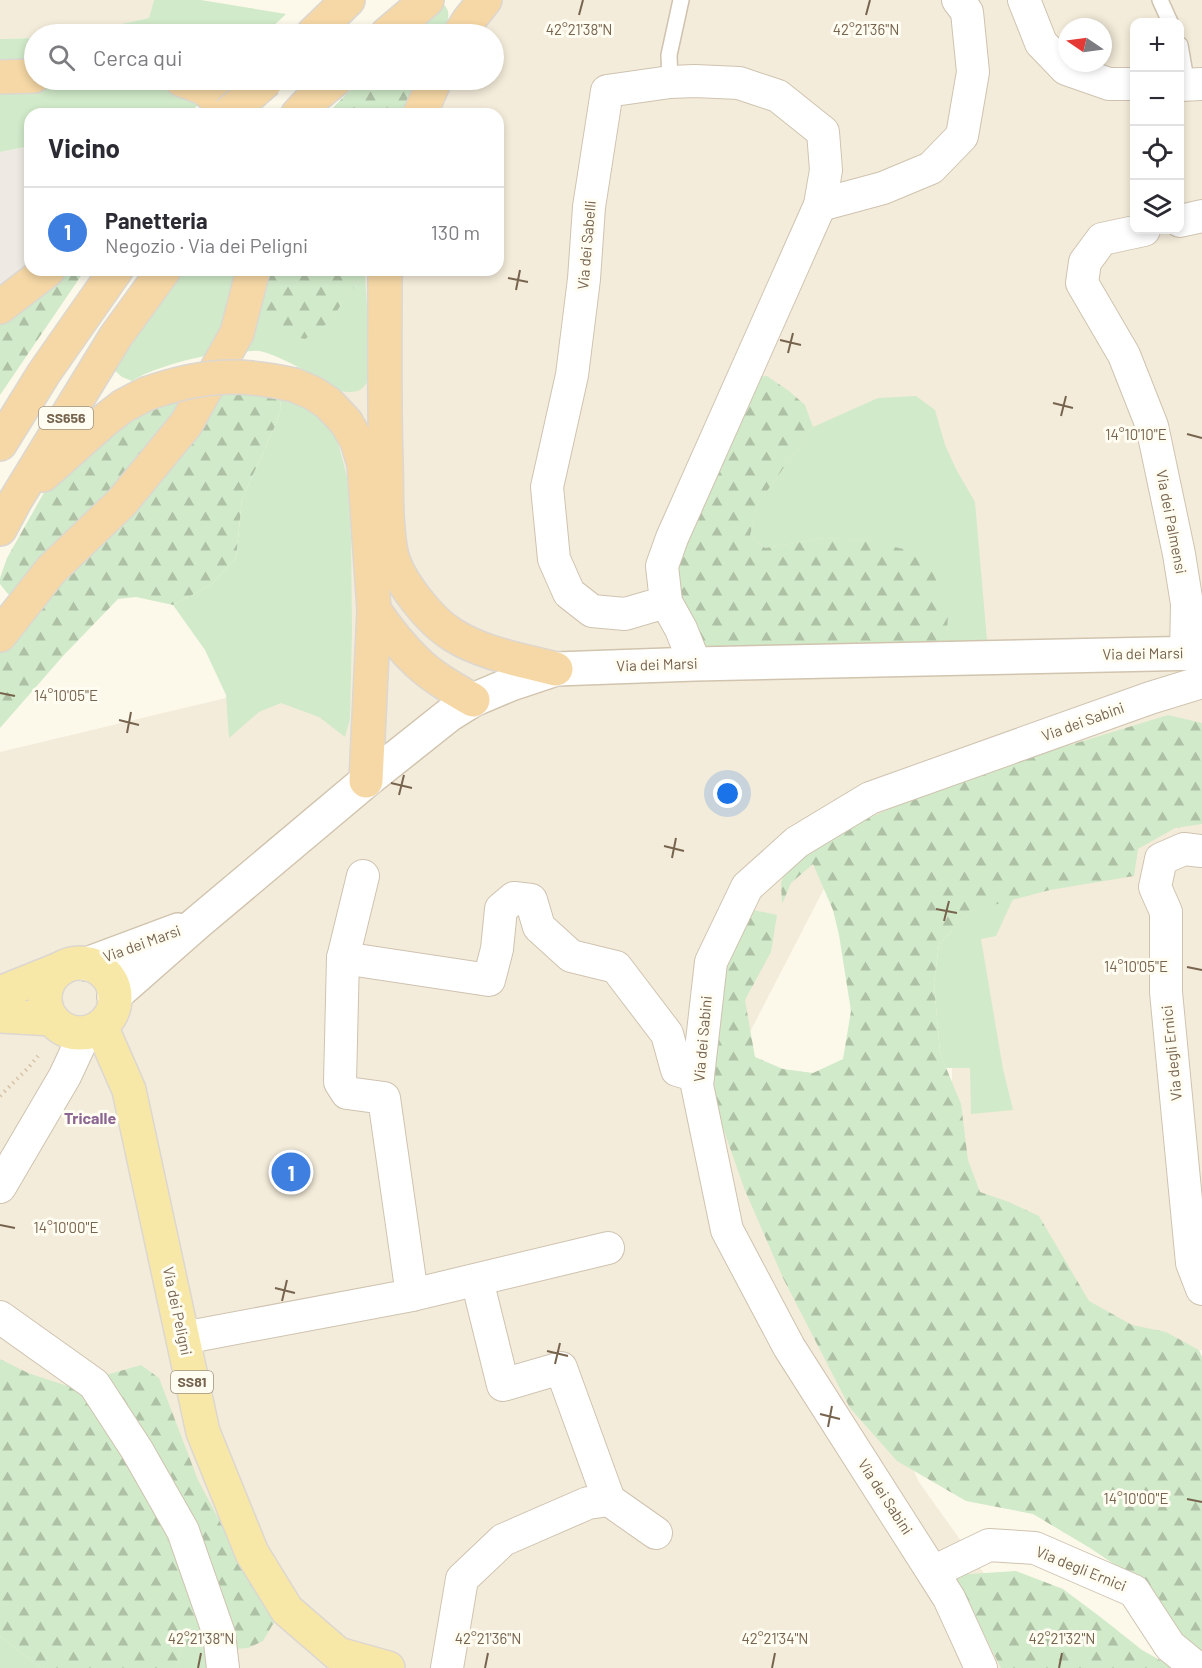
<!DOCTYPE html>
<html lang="it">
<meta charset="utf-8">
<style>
:root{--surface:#fff;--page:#f2f2f3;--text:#2b2b33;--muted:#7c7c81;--line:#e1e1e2;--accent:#7d5842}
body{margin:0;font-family:Barlow,sans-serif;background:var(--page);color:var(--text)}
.controls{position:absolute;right:18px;top:18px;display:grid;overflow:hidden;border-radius:12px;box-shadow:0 3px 9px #0003}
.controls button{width:54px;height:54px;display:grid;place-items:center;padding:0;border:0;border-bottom:2px solid var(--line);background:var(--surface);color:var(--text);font:30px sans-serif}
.compass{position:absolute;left:1058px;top:18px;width:54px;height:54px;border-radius:50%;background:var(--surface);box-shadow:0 3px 9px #0003;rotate:283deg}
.you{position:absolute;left:728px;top:794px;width:21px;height:21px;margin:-15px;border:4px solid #fff;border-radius:50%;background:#1a73e8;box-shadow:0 0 0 9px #1a73e833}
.badge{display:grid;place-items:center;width:39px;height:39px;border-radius:50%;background:var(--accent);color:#fff;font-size:20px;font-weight:700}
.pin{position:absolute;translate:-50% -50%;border:3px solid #fff;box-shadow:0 2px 6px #0006}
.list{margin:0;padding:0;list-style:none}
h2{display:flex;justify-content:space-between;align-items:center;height:78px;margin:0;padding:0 24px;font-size:26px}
h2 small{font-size:20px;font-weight:400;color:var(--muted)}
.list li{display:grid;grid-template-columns:39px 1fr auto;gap:18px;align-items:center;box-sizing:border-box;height:90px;padding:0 24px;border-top:2px solid var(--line)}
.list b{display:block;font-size:22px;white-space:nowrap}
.list p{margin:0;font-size:20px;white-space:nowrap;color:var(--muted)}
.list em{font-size:20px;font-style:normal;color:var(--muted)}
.icon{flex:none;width:33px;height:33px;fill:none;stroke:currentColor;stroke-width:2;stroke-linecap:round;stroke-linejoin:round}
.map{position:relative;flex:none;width:1202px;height:1668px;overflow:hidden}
.search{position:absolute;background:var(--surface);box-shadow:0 3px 9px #0003;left:24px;top:24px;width:480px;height:66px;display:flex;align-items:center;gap:15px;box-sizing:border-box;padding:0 21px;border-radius:33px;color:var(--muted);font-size:22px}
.panel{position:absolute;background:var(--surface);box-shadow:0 3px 9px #0003;left:24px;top:108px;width:480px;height:168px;border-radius:18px}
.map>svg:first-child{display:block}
</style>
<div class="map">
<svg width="1202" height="1668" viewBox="0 0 1202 1668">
<defs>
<pattern id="forest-firs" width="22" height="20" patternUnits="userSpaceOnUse" patternTransform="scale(1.5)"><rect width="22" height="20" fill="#d1eac9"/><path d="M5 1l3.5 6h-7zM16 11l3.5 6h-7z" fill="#aec1a5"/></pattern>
</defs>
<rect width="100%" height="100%" fill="#fcf9eb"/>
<g fill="#f4ecda" fill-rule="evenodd">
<polygon points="0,0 154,0 149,18 117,25 57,34 34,34 33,38 0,39"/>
<path d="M495 0H1202V1350L1085 1369 952 1267V914L843 852 733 1065 919 1482 1046 1660 1033 1668H149L0 1387V752L263 689 325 276 329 270H498V114H425L446 80H494V34H474ZM1134 22H1180V230H1134ZM1067 27H1103V63H1067Z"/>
</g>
<polygon fill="#eeeae3" points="30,146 30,270 0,294 0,152"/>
<g fill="#d1eac9">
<polygon points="154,0 201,0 286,14 265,34 57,34 117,25 149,18"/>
<polygon points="34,38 34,65 0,68 0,39"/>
<polygon points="133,80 178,84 205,97 189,114 30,114 30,146 0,152 0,88"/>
<path d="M184 270H227L234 278 215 355C195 356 148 370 132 381L122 377 112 368Z"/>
<path d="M365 274 371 376C360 396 355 392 335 391 323 379 277 354 259 351 250 350 239 353 230 354L251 307 331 321 345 298Z"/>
<polygon points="279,392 300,396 336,435 347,477 351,538 352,631 350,719 345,737 319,717 281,703 259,712 229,738 226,695 205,650 173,605 211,585 236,558 242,499 276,424 281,408"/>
<polygon points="916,396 935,410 945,445 956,469 975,502 987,640 947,642 948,610 867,540 824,538 765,548 750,536 757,505 813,427 878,398"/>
<polygon points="1013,899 996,936 981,939 1003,1069 1013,1110 971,1114 970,1068 946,1068 940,1053 934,983 939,944 971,911"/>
<polygon points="200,1634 210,1638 212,1668 177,1668 181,1650"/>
<polygon points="0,1636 41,1668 0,1668"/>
</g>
<g fill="url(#forest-firs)">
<path d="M444 5C453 13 446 26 441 34H406L435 6Z"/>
<polygon points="360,80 418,80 411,94 404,114 327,114"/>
<polygon points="71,270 85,270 0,395 0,324"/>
<path d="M264 270H366L365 274 345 298 331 321 305 339C278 334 267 331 251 307Z"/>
<polygon points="767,376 789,391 805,405 813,427 757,505 750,536 765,548 824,538 867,540 907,550 933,572 948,610 947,642 697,648 669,596 673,558 754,377"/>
<polygon points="211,387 279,392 281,408 276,424 242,499 236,558 211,585 173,605 136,597 118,599 63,656 0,728 0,644"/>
<polygon points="201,390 19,598 8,594 0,584 0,578 7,558 46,489 121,415"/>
<polygon points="1168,715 1202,723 1202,824 1175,828 1138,849 1134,876 1050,890 971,911 939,944 934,983 940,1053 961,1104 968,1160 980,1192 1009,1202 1039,1216 1089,1301 1132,1325 1166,1332 1199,1350 1202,1357 1202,1668 1145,1585 1090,1548 1033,1514 966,1501 897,1461 850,1408 783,1278 744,1188 715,1105 713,1054 718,985 754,910 777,915 771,952 745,1000 755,1057 783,1069 813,1073 843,1059 851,1011 839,935 833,910 813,864 791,883 782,904 781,883 789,861 815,841 962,778"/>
<polygon points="0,1359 28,1373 83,1391 106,1375 141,1365 159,1378 198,1480 242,1563 276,1619 263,1641 248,1648 234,1649 200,1634 181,1650 177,1668 41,1668 0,1636"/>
<polygon points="1016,1571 1063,1589 1103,1619 1142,1650 1174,1668 1001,1668 954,1575"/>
</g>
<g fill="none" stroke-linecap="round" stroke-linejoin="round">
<defs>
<g id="service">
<polyline points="1160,0 1170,22"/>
<polyline points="1180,45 1187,85"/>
<polyline points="670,82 669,55 681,0"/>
</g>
<g id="minor">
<polyline points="1024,0 1041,43 1066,69 1109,84 1134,84"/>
<polyline points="1180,85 1202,84"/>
<polyline points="820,205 883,188 931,168 962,136 973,72 967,12 958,0"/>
<polyline points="1180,221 1202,216"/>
<polyline points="1144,230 1102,239 1085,262 1082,283 1124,355 1152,426 1179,554 1187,604 1186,654"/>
<polyline points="666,602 662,566 672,538 820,205 826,170 823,132 778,96 739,83 695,81 670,82 607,91 589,207 584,279 572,375 547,487 554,559 569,593 592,611 625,614 666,602 681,629 695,664"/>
<polyline points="1202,851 1184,849 1161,859 1155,887 1166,912 1166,992 1192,1263 1202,1289"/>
<polyline points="343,958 363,876"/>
<polyline points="0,1187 65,1076 85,1033"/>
<polyline points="412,1295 608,1248"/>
<polyline points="0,1317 94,1384 137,1450 183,1531 219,1634 223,1668"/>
<polyline points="183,1338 412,1295 384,1098 347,1093 340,1082 343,958 489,980 497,949 501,909 514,898 531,900 539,927 571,956 616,967 667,1034 677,1070 698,1076"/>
<polyline points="609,1500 656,1533"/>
<polyline points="933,1572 989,1545 1035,1548 1134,1591 1170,1646 1197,1668"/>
<polyline points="447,1668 462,1579 503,1540 588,1503 609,1500 561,1368 503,1385 477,1280"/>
<polyline points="981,1668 949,1598 789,1347 727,1230 697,1085 711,962 747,887 797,842 870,798 1150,698 1202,682"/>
</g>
<g id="secondary">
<polyline points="87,964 178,930"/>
<polyline points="114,996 197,923 366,781 449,715 473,700 511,684 556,669 695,664 1202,653"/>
</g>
<g id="primary">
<circle cx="80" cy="998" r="35"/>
<polyline points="0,993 62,968"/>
<polyline points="0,1016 52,1019"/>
<polyline points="101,1026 129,1090 203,1432 252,1553 287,1610 338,1654 388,1668"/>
</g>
<g id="trunk">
<polyline points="313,34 348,0"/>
<polyline points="387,34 427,0"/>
<polyline points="460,34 469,20 485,0"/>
<polyline points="0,77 34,76"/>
<polyline points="182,80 204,88 235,114"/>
<polyline points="298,114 314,97 335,80"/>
<polyline points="420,114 435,80"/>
<path d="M385 270C385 334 384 398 386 461 387 491 385 523 391 552 396 579 430 621 453 635 483 654 522 660 556 669"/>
<polyline points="0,307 48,270"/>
<polyline points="294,385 313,393 328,403 346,422 357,441 364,464 374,610 366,781"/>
<polyline points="0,444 44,373 116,270"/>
<polyline points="43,475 105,420 123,406 146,394"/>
<polyline points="0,529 15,501 116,336 164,270"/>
<path d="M374 610C387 629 401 647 418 663 434 678 454 689 473 700"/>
<polyline points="0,635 51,570 122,502 186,424 237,333 253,270"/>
</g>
</defs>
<use href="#service" stroke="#cfc3b0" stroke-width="18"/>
<use href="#minor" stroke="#cfc3b0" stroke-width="34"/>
<use href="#secondary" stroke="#d1c4ae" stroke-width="36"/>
<use href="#primary" stroke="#dcd7d1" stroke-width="36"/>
<use href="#trunk" stroke="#dcd7d1" stroke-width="36"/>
<polyline stroke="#d7c2a6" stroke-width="4" stroke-dasharray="1.5 4.5" stroke-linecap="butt" points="0,1096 29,1067 38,1056"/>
<use href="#service" stroke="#fff" stroke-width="15"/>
<use href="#minor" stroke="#fff" stroke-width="32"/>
<use href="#secondary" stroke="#fff" stroke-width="33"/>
<use href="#primary" stroke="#f8e8a7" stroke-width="33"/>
<use href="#trunk" stroke="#f6d8a6" stroke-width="33"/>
<defs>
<g id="trunk-bridge">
<polyline points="228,114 267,80"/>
<path d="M146 394C200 375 238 372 294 385"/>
</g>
</defs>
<use href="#trunk-bridge" stroke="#dcd7d1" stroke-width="36" stroke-linecap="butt"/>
<use href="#trunk-bridge" stroke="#f6d8a6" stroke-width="33"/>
</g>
<path fill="none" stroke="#77644e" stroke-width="2" d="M579 15 583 0M866 15 870 0M508 278 528 282M516 290 520 270M780 340 801 345M788 353 793 333M1053 403 1073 408M1061 416 1066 396M1187 434 1202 438M0 693 15 696M119 720 139 725M127 733 131 712M391 783 412 788M399 795 404 775M664 846 684 851M672 858 676 838M936 909 957 913M944 921 949 901M1187 967 1202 970M0 1225 15 1228M275 1288 295 1293M282 1301 287 1280M547 1351 568 1356M555 1364 560 1343M820 1414 840 1419M828 1427 832 1406M1187 1499 1202 1502M198 1668 201 1653M485 1668 488 1653M772 1668 775 1653M1059 1668 1062 1653"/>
<g text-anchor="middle" stroke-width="6" stroke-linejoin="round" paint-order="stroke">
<g fill="#fffcf2" stroke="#a0927f" stroke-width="1.5">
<rect x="39" y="407" width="54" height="22" rx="4.5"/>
<rect x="171" y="1371" width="42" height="22" rx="4.5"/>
</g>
<g font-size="14" font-weight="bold" fill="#77644e">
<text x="66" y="423">SS656</text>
<text x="192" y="1387">SS81</text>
</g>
<g font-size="15" fill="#77644e" stroke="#fffcf2">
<text transform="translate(587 245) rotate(-85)" y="5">Via dei Sabelli</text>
<text transform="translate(1171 522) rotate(79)" y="5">Via dei Palmensi</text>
<text transform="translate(1143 654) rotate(-1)" y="5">Via dei Marsi</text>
<text transform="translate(657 665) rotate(-2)" y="5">Via dei Marsi</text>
<text transform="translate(1083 722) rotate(-20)" y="5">Via dei Sabini</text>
<text transform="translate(142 944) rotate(-20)" y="5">Via dei Marsi</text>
<text transform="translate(703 1039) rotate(-85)" y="5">Via dei Sabini</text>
<text transform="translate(1172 1053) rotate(-96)" y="5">Via degli Ernici</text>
<text transform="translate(177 1311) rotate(78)" y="5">Via dei Peligni</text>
<text transform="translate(885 1497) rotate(57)" y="5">Via dei Sabini</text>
<text transform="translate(1081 1569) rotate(22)" y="5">Via degli Ernici</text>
</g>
<g font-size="16" font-weight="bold" fill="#8c6693" stroke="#fffcf2">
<text x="90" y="1124">Tricalle</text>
</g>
</g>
<g font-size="15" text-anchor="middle" fill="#77644e" stroke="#fffcf2" stroke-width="6" stroke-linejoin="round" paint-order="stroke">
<text x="579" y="35">42°21'38"N</text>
<text x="866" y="35">42°21'36"N</text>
<text x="1136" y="440">14°10'10"E</text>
<text x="66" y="701">14°10'05"E</text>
<text x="1136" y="972">14°10'05"E</text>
<text x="66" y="1233">14°10'00"E</text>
<text x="1136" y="1504">14°10'00"E</text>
<text x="201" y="1644">42°21'38"N</text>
<text x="488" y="1644">42°21'36"N</text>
<text x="775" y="1644">42°21'34"N</text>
<text x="1062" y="1644">42°21'32"N</text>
</g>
</svg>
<div class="controls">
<button>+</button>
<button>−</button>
<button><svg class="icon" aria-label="locate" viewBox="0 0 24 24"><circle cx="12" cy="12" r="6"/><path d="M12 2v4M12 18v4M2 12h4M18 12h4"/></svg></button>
<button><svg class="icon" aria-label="layers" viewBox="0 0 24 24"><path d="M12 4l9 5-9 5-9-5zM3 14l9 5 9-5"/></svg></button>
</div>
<svg class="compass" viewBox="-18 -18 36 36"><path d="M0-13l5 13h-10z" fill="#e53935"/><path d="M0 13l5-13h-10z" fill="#7c7c81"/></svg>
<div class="you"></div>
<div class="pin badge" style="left:291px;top:1172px;background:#3f7fe0">1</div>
<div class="search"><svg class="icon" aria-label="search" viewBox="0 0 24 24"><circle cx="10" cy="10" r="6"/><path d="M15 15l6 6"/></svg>Cerca qui</div>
<section class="panel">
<h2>Vicino<small></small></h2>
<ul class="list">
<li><span class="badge" style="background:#3f7fe0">1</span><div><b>Panetteria</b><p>Negozio · Via dei Peligni</p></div><em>130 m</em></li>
</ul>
</section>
</div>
